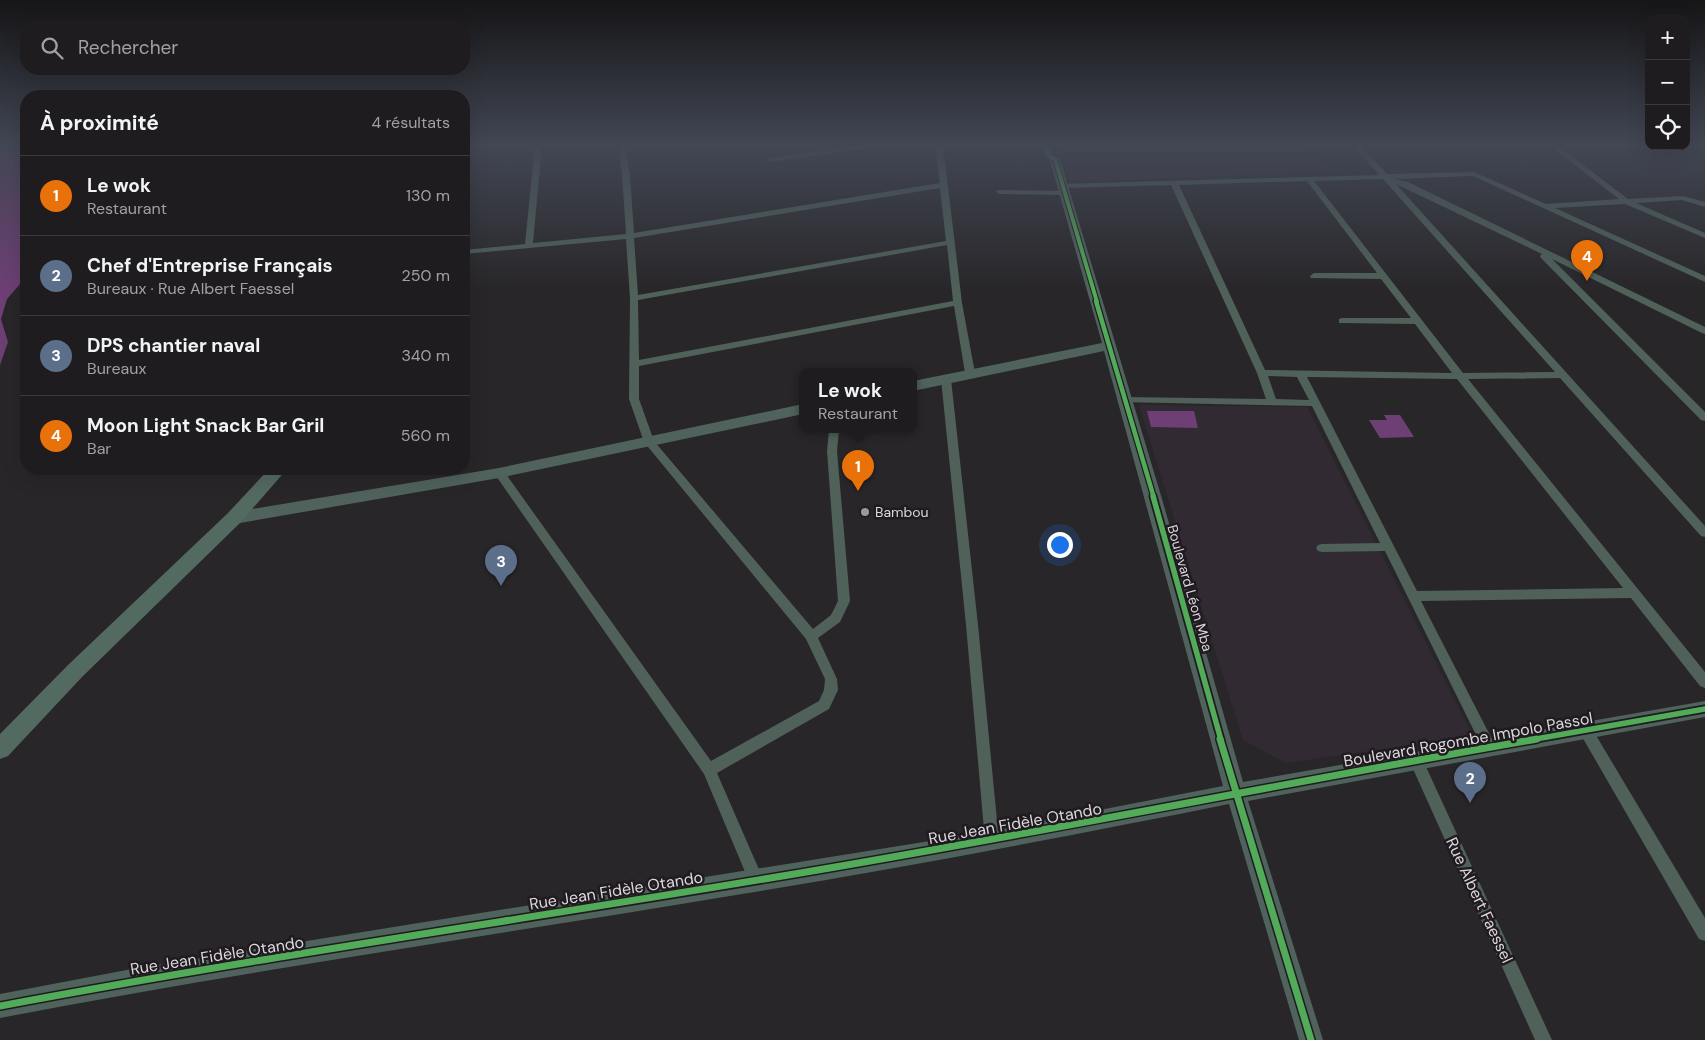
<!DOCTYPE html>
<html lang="fr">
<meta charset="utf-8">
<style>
:root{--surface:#1e1c1f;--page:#262528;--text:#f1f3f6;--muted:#a1a1a4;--line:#3c3a3d;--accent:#9c999d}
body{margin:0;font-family:"DM Sans",sans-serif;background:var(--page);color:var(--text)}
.controls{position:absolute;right:15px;top:15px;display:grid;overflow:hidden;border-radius:10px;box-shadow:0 5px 20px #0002}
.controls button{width:45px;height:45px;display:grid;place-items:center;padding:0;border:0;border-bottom:1px solid var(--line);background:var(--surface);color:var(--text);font:25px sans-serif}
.you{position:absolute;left:1059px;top:544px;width:18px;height:18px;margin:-12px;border:4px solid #fff;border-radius:50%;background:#1a73e8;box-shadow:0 0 0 8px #1a73e833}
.badge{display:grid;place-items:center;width:32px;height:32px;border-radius:50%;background:var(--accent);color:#fff;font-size:16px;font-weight:700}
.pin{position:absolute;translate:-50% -41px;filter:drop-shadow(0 1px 2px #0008)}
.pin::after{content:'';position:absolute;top:26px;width:18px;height:15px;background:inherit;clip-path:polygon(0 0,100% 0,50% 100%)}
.popup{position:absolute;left:799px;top:368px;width:118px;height:65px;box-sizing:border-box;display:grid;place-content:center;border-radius:10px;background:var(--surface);filter:drop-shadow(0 1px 4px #0005);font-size:16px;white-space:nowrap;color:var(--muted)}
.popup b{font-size:19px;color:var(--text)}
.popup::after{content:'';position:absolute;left:50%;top:100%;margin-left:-10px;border:10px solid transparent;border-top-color:var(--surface)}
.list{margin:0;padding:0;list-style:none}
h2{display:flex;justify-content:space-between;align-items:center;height:65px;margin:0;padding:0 20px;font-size:21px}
h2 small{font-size:16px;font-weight:400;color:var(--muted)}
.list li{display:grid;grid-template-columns:32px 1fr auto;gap:15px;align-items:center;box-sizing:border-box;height:80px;padding:0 20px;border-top:1px solid var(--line)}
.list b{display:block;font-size:19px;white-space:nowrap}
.list p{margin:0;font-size:16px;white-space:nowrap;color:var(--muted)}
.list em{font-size:16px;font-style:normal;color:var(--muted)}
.icon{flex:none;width:28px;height:28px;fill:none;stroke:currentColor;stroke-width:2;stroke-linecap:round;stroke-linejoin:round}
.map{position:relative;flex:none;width:1705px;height:1040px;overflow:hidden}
.search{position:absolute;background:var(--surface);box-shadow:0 5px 20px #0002;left:20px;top:20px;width:450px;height:55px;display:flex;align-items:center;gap:12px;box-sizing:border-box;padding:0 18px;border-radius:20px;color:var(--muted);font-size:19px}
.panel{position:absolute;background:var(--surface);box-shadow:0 5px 20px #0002;left:20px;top:90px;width:450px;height:385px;border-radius:20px}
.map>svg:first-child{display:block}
</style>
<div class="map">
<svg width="1705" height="1040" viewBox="0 0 1705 1040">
<rect width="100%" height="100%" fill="#282629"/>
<g fill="#322a33">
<polygon points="1058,145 1306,145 1329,172 1070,182"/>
<polygon points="1139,405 1307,407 1473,736 1286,763 1243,740"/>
</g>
<g fill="#6e3f75">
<polygon points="0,145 26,145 26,277 7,299 1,319 8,342 0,365"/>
<polygon points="1147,411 1194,411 1198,428 1151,427"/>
<polygon points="1384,415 1400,415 1414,437 1380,438 1369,420 1387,420"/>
</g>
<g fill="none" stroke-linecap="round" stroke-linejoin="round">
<g fill="#4f6159" fill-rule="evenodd">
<path d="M535 145H542L533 243 626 234 622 175 618 145H625L630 175 634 233 940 183 935 145H943L962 303 975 373 973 375H967L965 373 954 306 639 366V399L654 441 813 629 831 615 838 601 827 451 829 430H839L837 451 850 601 840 622 818 638 837 679 838 690 829 709 717 773 764 881 761 886 756 889 751 886 704 774 494 473 499 469 503 470 711 761 819 701 824 690 825 679 806 639 644 442 629 399 630 298 626 239 464 254V250L525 244ZM940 188 946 241 638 295 634 238ZM947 245 953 301 639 360 638 300Z"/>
<polygon points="865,145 881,145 877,147 770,162 766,160 770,158"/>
<path d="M1353 145H1360L1387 174 1474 172 1546 204 1619 199 1549 145H1557L1628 199 1683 196 1705 202V207L1682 200 1636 203 1705 233V238L1625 204 1555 208 1705 276V282L1473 176 1395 179 1408 182 1705 327V334L1702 333 1552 259 1705 412V421L1701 420 1541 258 1540 256 1542 254 1396 184 1705 526V537L1701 536 1560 378 1468 379 1705 672V688L1700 686 1631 598 1421 601 1496 747 1494 751 1489 753 1484 751 1385 551 1322 552 1318 551 1316 548 1318 545 1322 544 1380 543 1312 406 1120 402 1119 400 1120 398 1124 397 1266 399 1257 373 1171 185 1062 188H1059V184L1379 175ZM1383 179 1555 372 1463 373 1314 181ZM1307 181 1377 273H1314L1310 276 1311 278 1381 279 1411 318H1342L1339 319V323L1415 324 1452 373 1265 370 1179 185ZM1268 376 1297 377 1309 400 1276 399ZM1307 377 1457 379 1623 588 1417 591Z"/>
<polygon points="997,190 1064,191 1068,193 1064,195 1000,194 996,192"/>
<polygon points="946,376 951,379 978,625 999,841 997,846 992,848 987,846 985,841 966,625 941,379"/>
<polygon points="1586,725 1591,727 1705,918 1705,941 1699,939 1581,735 1579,731 1581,727"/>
<polygon points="1416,754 1421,756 1552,1040 1535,1040 1409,760 1411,756"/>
</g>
<g fill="#4f625b" fill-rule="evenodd">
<path d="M1040 145H1050L1054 154 1060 159 1162 499 1243 782 1705 701V717L1248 801 1323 1040H1299L1229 804C1065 837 901 868 736 895 490 936 244 971 0 1018V994L132 969 992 831 1223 786 1104 351 913 391V381L1102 343 1050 161 1044 156Z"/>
<polygon points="803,404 803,414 499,478 234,524 228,522 226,518 228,514 234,512 499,468"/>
</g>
<polygon fill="#536a61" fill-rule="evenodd" points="269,469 287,469 240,523 82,677 8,756 0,759 0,734 68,665 228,513"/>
<defs>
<polyline id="cycleway-far3" points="1045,145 1049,156 1055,159 1097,302"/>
<polyline id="cycleway-far2" points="1096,301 1154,498"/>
<g id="cycleway-far1">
<polyline points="1153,496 1221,740"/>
<polyline points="1530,740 1705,709"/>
</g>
<g id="cycleway">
<polyline points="1220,739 1311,1040"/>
<path d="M0 1006C270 955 542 917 812 871 1054 830 1295 781 1537 739"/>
</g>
</defs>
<use href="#cycleway-far3" stroke="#201b20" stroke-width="6"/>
<use href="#cycleway-far2" stroke="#201b20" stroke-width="7"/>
<use href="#cycleway-far1" stroke="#201b20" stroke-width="9"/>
<use href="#cycleway" stroke="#201b20" stroke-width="10"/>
<use href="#cycleway-far3" stroke="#51ab58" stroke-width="4"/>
<use href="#cycleway-far2" stroke="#51ab58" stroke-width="4.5"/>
<use href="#cycleway-far1" stroke="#51ab58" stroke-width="5.5"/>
<use href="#cycleway" stroke="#51ab58" stroke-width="7"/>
</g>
<linearGradient id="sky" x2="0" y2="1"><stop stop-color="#161517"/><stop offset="0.5" stop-color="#424754"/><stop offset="1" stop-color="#424754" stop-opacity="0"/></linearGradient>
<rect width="1705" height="290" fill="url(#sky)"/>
<circle fill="#9c999d" stroke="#201b20" stroke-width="2" cx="865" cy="512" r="5"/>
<g text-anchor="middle" stroke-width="5" stroke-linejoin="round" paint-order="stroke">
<g font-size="14" fill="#dbd7db" stroke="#201b20" text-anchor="start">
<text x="875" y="517">Bambou</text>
</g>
<g font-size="14" fill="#dbd7db" stroke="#201b20">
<text transform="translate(1190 588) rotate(74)" y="5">Boulevard Léon Mba</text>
</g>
<g font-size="16" fill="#dbd7db" stroke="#201b20">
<text transform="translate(1468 739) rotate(-10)" y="6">Boulevard Rogombe Impolo Passol</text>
<text transform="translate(1015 823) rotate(-10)" y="6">Rue Jean Fidèle Otando</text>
<text transform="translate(616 890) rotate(-9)" y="6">Rue Jean Fidèle Otando</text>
<text transform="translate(1480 900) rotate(65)" y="6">Rue Albert Faessel</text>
<text transform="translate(217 955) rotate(-9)" y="6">Rue Jean Fidèle Otando</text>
</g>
</g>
</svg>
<div class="controls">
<button>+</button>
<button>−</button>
<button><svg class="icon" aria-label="locate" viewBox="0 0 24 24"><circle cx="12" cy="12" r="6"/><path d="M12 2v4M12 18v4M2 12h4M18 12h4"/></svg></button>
</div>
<div class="you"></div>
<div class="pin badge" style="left:858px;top:491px;background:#e8710a">1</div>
<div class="popup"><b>Le wok</b>Restaurant</div>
<div class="pin badge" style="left:1470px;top:803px;background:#5c6f8a">2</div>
<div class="pin badge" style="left:501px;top:586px;background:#5c6f8a">3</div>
<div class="pin badge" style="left:1587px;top:281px;background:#e8710a">4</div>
<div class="search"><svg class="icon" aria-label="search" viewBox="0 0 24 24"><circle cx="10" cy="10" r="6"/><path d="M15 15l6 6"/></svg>Rechercher</div>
<section class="panel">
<h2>À proximité<small>4 résultats</small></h2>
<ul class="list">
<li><span class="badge" style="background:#e8710a">1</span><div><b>Le wok</b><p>Restaurant</p></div><em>130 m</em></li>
<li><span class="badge" style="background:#5c6f8a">2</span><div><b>Chef d'Entreprise Français</b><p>Bureaux · Rue Albert Faessel</p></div><em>250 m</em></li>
<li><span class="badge" style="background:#5c6f8a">3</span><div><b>DPS chantier naval</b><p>Bureaux</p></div><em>340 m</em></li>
<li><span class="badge" style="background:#e8710a">4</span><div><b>Moon Light Snack Bar Gril</b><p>Bar</p></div><em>560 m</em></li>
</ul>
</section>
</div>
